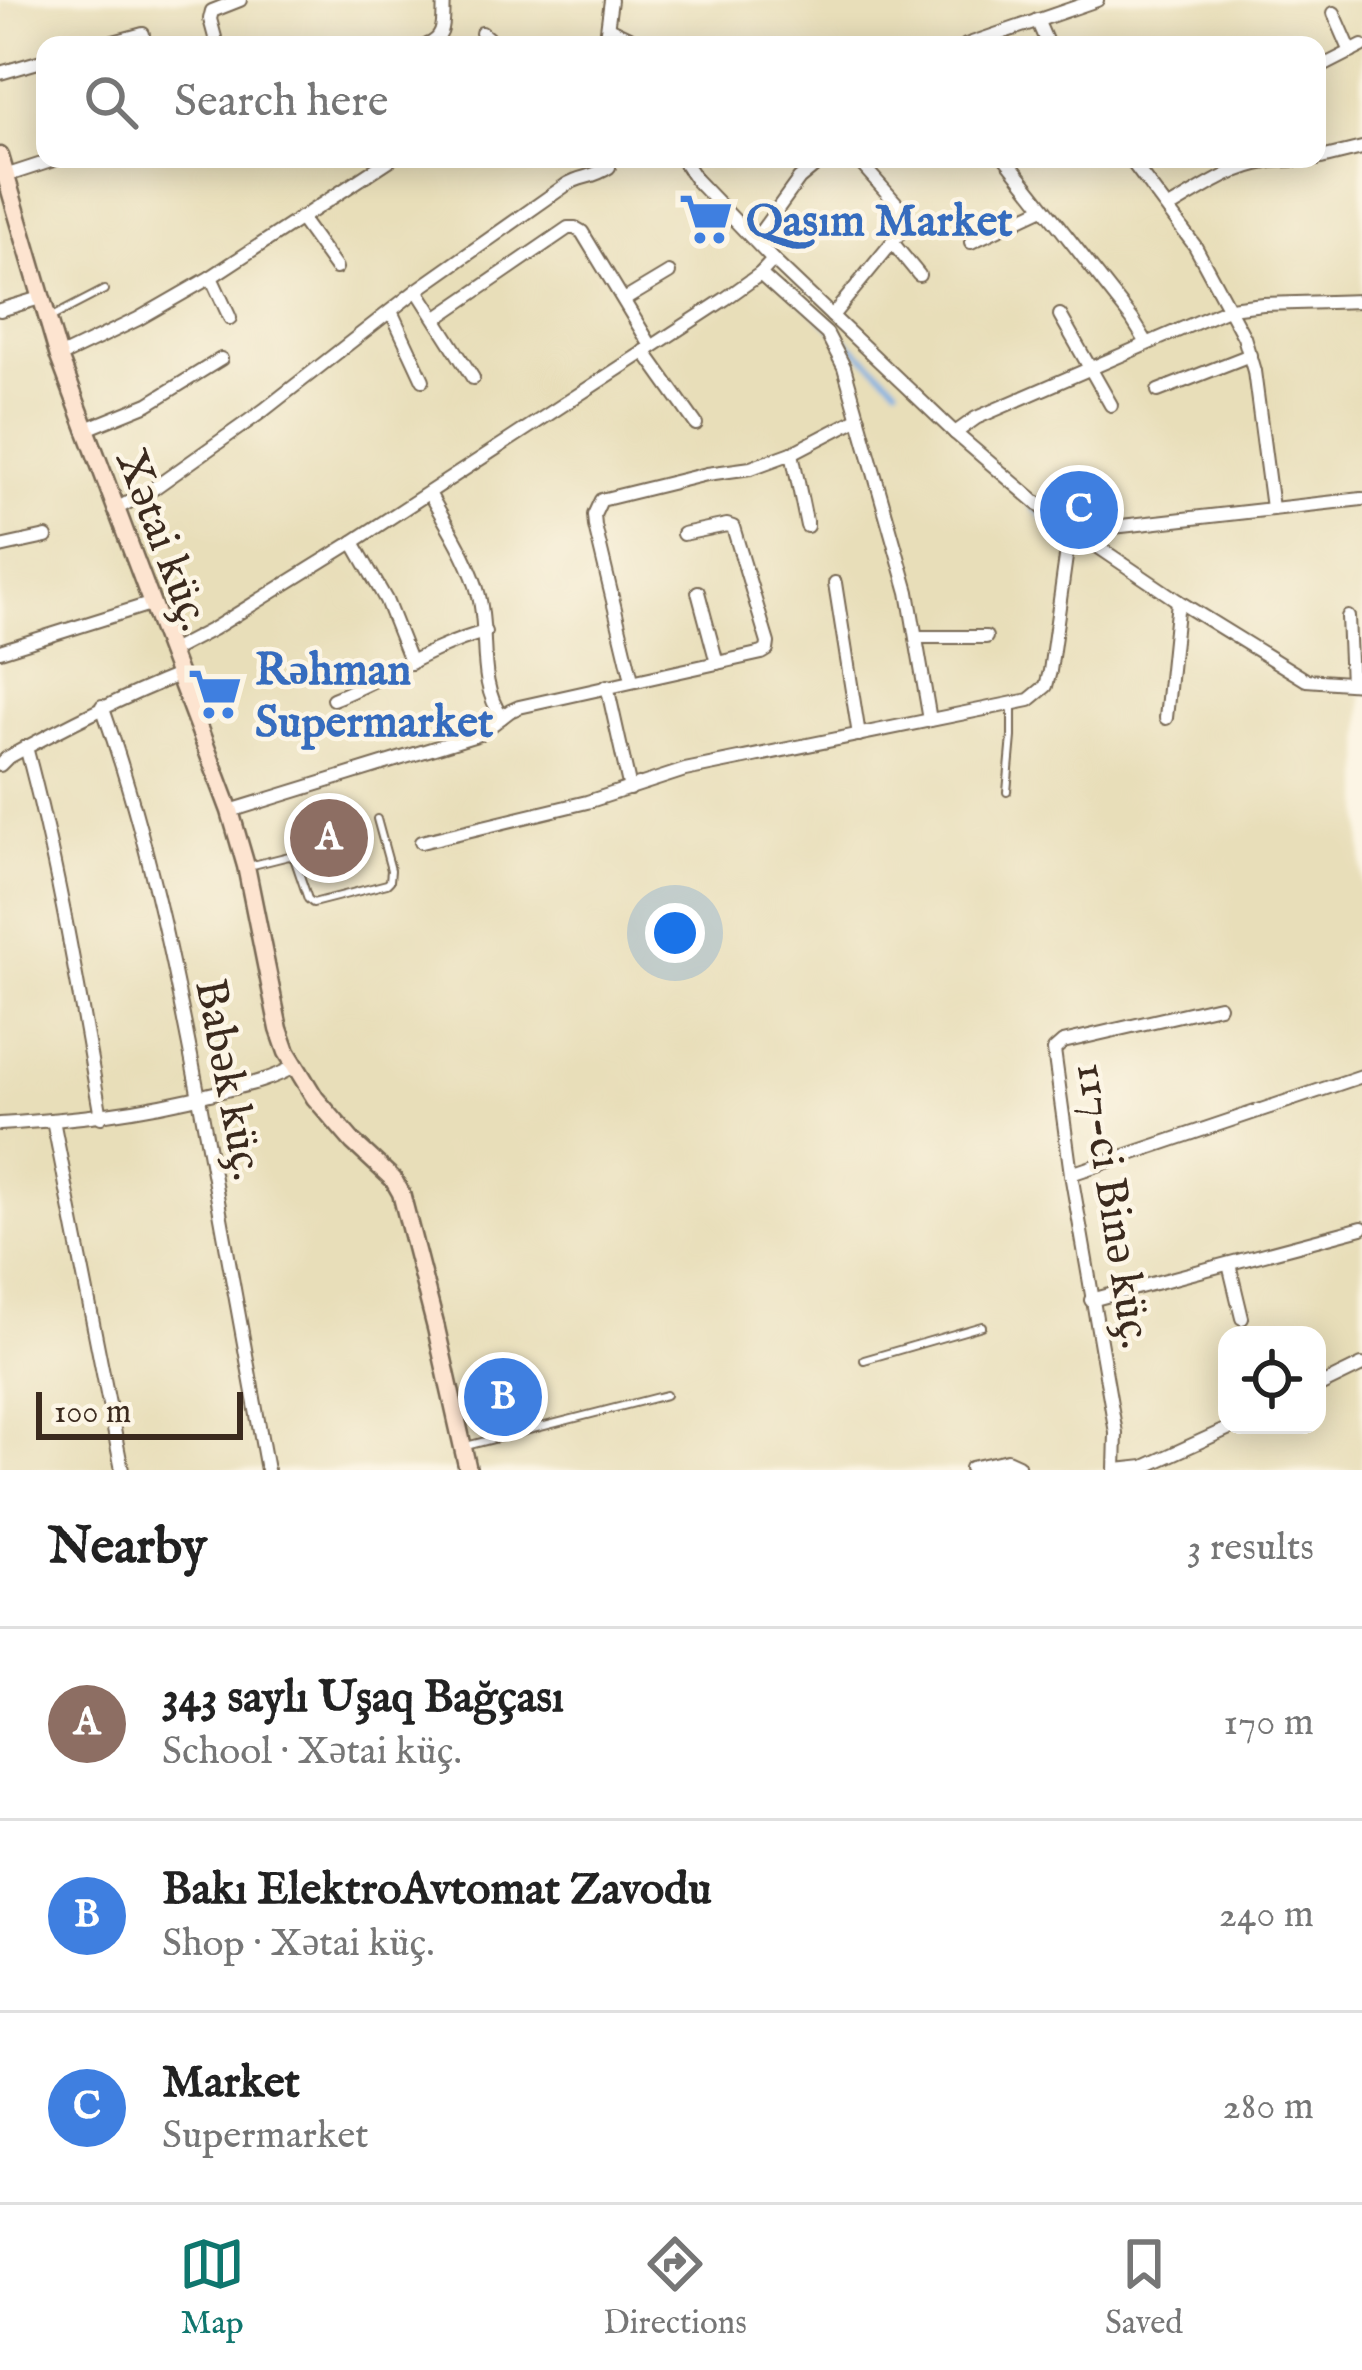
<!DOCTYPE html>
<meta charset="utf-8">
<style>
:root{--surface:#fff;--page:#f2f2f2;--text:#222;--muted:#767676;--line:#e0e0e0;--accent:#0f766e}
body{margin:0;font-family:"IM FELL English",serif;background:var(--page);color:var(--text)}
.controls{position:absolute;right:36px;bottom:36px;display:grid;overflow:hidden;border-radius:24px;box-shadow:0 6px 30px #0003}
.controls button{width:108px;height:108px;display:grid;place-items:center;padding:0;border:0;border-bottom:3px solid var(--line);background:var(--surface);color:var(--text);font:60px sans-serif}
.scale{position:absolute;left:36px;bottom:30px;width:207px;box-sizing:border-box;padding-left:12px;border:6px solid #3b2a1e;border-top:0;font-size:33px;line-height:42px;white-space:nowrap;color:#3b2a1e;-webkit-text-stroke:9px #fcf5e5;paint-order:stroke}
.you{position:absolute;left:675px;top:933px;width:42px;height:42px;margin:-30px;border:9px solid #fff;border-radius:50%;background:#1a73e8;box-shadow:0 0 0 18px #1a73e833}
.badge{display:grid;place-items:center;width:78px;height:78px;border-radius:50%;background:var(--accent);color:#fff;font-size:39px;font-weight:700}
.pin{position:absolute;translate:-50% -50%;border:6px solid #fff;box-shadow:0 3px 12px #0006}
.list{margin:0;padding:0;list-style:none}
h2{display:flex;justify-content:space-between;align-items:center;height:156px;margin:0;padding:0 48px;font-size:51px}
h2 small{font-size:39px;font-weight:400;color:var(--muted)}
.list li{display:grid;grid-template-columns:78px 1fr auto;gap:36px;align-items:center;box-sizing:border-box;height:192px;padding:0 48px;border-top:3px solid var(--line)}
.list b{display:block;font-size:45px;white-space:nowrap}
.list p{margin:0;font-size:39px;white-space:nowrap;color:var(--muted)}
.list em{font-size:39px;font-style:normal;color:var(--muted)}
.icon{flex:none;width:66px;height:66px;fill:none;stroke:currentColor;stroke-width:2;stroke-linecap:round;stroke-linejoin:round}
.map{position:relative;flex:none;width:1362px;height:1470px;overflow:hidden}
.search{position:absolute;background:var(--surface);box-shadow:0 6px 30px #0003;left:36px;right:36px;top:36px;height:132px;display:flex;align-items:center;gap:30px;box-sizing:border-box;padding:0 42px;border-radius:24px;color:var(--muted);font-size:45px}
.sheet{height:732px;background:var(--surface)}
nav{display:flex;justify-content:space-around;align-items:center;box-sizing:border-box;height:168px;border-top:3px solid var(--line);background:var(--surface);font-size:33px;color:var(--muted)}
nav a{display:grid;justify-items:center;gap:6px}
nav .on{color:var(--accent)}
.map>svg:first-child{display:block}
</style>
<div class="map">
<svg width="1362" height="1470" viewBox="0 0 1362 1470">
<rect width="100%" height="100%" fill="#fcf5e5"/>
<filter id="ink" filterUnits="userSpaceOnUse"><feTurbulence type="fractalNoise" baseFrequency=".00833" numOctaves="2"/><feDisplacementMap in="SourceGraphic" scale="24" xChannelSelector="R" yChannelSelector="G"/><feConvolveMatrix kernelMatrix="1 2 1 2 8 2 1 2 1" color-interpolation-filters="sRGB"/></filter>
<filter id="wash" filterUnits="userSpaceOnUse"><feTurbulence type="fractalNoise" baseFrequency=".004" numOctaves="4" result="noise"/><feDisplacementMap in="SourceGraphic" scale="48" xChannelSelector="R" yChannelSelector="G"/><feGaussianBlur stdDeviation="2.7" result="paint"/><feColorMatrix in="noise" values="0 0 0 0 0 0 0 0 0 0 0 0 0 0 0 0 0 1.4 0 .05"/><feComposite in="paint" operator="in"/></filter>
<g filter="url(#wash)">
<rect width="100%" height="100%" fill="#e8deb9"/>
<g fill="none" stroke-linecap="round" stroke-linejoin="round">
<g stroke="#78ade6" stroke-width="4.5">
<polyline points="771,273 897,386"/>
<polyline points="1031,506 1063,534"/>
</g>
</g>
</g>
<g filter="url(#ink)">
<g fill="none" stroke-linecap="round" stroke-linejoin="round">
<defs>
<g id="lane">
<polyline points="48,319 104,290"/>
<polyline points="1007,792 1012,737 1012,704"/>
<polyline points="249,866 289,856 294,858 308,899 313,903 387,884 390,881 391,870 377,819"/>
<polyline points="864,1360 982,1326"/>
<polyline points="466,1446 666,1395"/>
</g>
<g id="street">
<polyline points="1334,13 1351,52"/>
<polyline points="1037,20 1048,45"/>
<polyline points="608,28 631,39"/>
<polyline points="482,33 496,45"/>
<polyline points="102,45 143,34"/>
<polyline points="217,45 210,19 212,11 240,0"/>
<path d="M427 45C448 37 442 19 444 0"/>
<polyline points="605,45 611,0"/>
<polyline points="966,45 1097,0"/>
<polyline points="1317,69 1362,46"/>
<polyline points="0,73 45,60"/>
<polyline points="682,159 696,180 773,260 955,433 1051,515 1178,601 1306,680 1362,684"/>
<polyline points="1006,159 1132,319 1147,343"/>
<polyline points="1130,159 1195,246 1244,337 1254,371 1272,508"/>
<polyline points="1317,159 1362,148"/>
<polyline points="5,176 57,159"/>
<path d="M1169 208C1199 191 1232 167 1267 162 1283 159 1300 161 1316 159"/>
<polyline points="300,218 336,268"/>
<polyline points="755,240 799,179 823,159"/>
<polyline points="892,242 919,275"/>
<polyline points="971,242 1043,208"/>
<polyline points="760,274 827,334 844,367 908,592 930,720"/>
<polyline points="211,277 230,318"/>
<polyline points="417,290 473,378"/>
<polyline points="624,300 669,273"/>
<polyline points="0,310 40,298"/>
<polyline points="391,311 423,380"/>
<polyline points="1060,315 1111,405"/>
<polyline points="832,316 904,228 905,213 857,159"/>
<polyline points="437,318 568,228 575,228 582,232 651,346"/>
<polyline points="644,351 696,424"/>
<polyline points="59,357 138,319 211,277 391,159"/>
<polyline points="1158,391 1250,355"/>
<polyline points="84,430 148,404 221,359"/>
<polyline points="955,433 976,418 1230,308 1263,304 1362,301"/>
<polyline points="792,453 807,526"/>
<path d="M429 493C447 526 470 560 479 596 489 636 477 683 502 717"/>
<path d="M114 510 150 491 264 410 417 290 566 185C581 175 591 179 609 167"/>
<polyline points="1077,531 1362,499"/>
<polyline points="353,542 386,600 411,663"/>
<polyline points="0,547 46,537"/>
<polyline points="835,583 859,735"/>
<polyline points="698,592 717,663"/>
<polyline points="1348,617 1351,683"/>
<polyline points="916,637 986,637"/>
<polyline points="0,651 150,604"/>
<polyline points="169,652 213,629 353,542 725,299 760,274 773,260"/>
<polyline points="632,680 595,526 594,515 601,500 707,474 751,468 792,453 859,418"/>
<polyline points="607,686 630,789"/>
<path d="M333 699C384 679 432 646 485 632"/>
<path d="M102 706C151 845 179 990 206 1135 226 1247 247 1358 267 1470"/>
<polyline points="1166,718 1178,601"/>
<path d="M26 747C59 869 79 993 101 1117"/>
<path d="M0 765 7 758C63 727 118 699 178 675"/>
<polyline points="230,811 480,734 510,711 519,707 762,653 767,650 768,643 733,527 727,525 683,534"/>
<polyline points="421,842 587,802 685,770 1029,700 1046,686 1050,671 1066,557 1075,531"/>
<polyline points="53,1120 122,1470"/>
<path d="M0 1124C76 1119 140 1112 214 1093 242 1086 270 1081 295 1066"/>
<polyline points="1071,1174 1362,1076"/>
<polyline points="1229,1264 1242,1318"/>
<polyline points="1091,1300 1362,1228"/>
<polyline points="1317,1387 1362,1365"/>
<polyline points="971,1468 1007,1460 1018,1465 1019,1470"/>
<polyline points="1115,1470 1116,1433 1071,1174 1054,1050 1063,1042 1219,1006"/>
<polyline points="1117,1470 1144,1467 1236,1425"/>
</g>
<polyline id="secondary" points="0,156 59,357 230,811 246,866 279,1029 287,1052 315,1098 353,1142 393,1179 401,1193 436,1328 468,1470"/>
</defs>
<use href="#lane" stroke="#786954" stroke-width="10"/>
<use href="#street" stroke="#786954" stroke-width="16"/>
<use href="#secondary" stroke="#786954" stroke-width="21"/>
<use href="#lane" stroke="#fff" stroke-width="6"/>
<use href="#street" stroke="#fff" stroke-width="12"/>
<use href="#secondary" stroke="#fde4d0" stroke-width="16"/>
</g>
</g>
<defs>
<symbol id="supermarket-bare" viewBox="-9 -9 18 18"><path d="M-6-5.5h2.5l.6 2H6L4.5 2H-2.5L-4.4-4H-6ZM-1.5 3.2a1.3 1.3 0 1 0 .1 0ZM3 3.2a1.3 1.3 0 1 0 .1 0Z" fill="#3f7fe0" stroke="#fcf5e5" stroke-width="2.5" paint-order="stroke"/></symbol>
</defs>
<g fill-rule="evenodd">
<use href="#supermarket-bare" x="668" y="181" width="76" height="76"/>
<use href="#supermarket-bare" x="177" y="656" width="76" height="76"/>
</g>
<g text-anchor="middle" stroke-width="9" stroke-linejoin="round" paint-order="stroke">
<g font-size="45" font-weight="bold" fill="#366cbe" stroke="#fcf5e5" text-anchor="start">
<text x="746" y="235">Qasım Market</text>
<text x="255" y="684">Rəhman<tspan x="255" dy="52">Supermarket</tspan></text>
</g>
<g font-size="45" fill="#3b2a1e" stroke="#fcf5e5">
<text transform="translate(165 539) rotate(69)" y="16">Xətai küç.</text>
<text transform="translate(231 1079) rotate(79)" y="16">Babək küç.</text>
<text transform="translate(1116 1205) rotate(81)" y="16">117-ci Binə küç.</text>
</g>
</g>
</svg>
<div class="controls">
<button><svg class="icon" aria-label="locate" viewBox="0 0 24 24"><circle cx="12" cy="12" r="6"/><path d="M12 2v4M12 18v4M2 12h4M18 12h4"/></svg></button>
</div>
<div class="scale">100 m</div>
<div class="you"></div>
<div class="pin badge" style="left:329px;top:838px;background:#8d6e63">A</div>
<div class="pin badge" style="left:503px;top:1397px;background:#3f7fe0">B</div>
<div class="pin badge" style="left:1079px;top:510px;background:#3f7fe0">C</div>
<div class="search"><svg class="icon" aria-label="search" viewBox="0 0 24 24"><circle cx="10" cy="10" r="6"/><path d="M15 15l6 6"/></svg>Search here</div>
</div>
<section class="sheet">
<h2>Nearby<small>3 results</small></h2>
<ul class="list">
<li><span class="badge" style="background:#8d6e63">A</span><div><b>343 saylı Uşaq Bağçası</b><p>School · Xətai küç.</p></div><em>170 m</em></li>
<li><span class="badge" style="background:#3f7fe0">B</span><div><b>Bakı ElektroAvtomat Zavodu</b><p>Shop · Xətai küç.</p></div><em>240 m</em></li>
<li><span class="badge" style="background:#3f7fe0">C</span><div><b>Market</b><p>Supermarket</p></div><em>280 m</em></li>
</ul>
</section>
<nav>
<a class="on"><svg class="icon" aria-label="map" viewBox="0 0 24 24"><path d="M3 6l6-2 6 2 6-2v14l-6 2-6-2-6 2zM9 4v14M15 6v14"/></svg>Map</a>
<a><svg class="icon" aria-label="directions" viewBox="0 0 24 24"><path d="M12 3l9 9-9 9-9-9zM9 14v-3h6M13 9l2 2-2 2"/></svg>Directions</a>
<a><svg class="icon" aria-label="saved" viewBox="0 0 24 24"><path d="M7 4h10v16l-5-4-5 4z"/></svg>Saved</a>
</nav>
